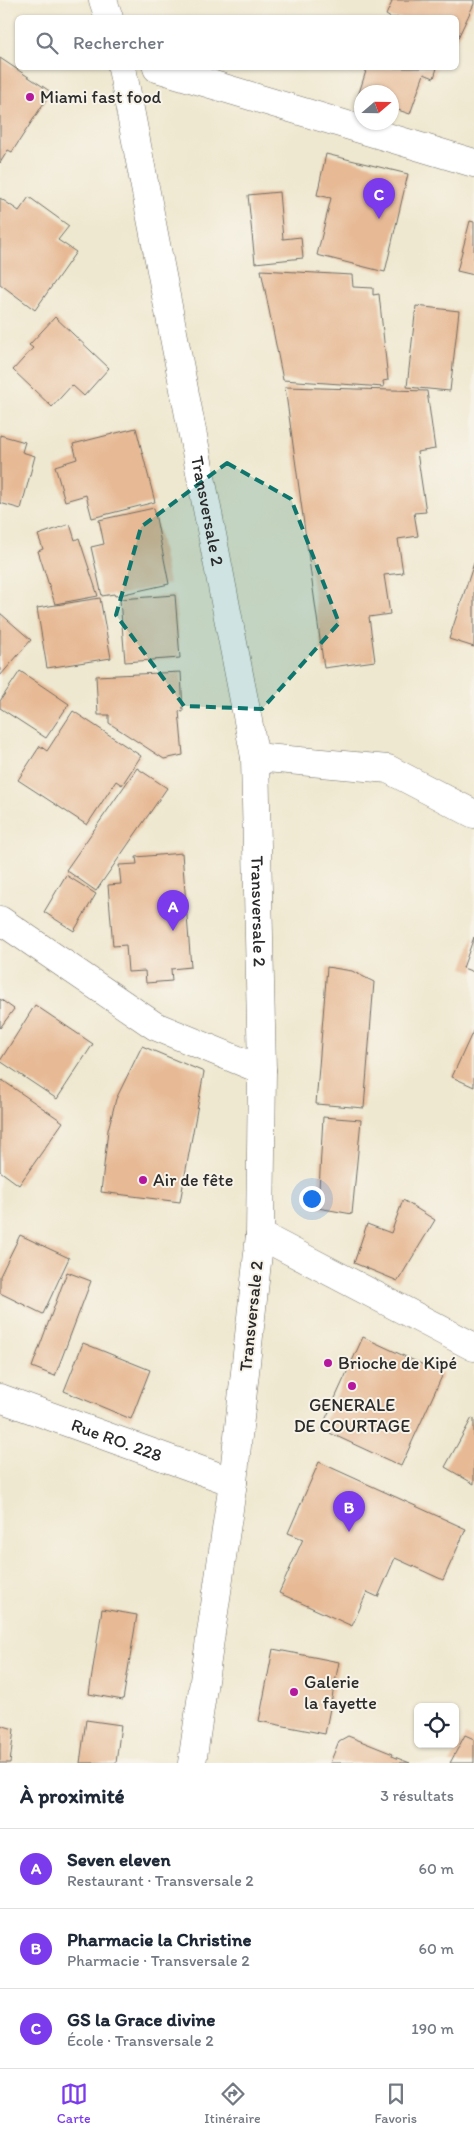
<!DOCTYPE html>
<html lang="fr">
<meta charset="utf-8">
<style>
:root{--surface:#fff;--page:#f2f2f3;--text:#1f2937;--muted:#747a83;--line:#e0e1e3;--accent:#7c3aed}
body{margin:0;font-family:Itim,sans-serif;background:var(--page);color:var(--text)}
.controls{position:absolute;right:15px;bottom:15px;display:grid;overflow:hidden;border-radius:8px;box-shadow:0 1px 4px #0004}
.controls button{width:45px;height:45px;display:grid;place-items:center;padding:0;border:0;border-bottom:1px solid var(--line);background:var(--surface);color:var(--text);font:25px sans-serif}
.compass{position:absolute;left:354px;top:85px;width:45px;height:45px;border-radius:50%;background:var(--surface);box-shadow:0 1px 4px #0004;rotate:70deg}
.you{position:absolute;left:311px;top:1198px;width:18px;height:18px;margin:-12px;border:4px solid #fff;border-radius:50%;background:#1a73e8;box-shadow:0 0 0 8px #1a73e833}
.badge{display:grid;place-items:center;width:32px;height:32px;border-radius:50%;background:var(--accent);color:#fff;font-size:16px;font-weight:700}
.pin{position:absolute;translate:-50% -41px;filter:drop-shadow(0 1px 2px #0008)}
.pin::after{content:'';position:absolute;top:26px;width:18px;height:15px;background:inherit;clip-path:polygon(0 0,100% 0,50% 100%)}
.list{margin:0;padding:0;list-style:none}
h2{display:flex;justify-content:space-between;align-items:center;height:65px;margin:0;padding:0 20px;font-size:21px}
h2 small{font-size:16px;font-weight:400;color:var(--muted)}
.list li{display:grid;grid-template-columns:32px 1fr auto;gap:15px;align-items:center;box-sizing:border-box;height:80px;padding:0 20px;border-top:1px solid var(--line)}
.list b{display:block;font-size:19px;white-space:nowrap}
.list p{margin:0;font-size:16px;white-space:nowrap;color:var(--muted)}
.list em{font-size:16px;font-style:normal;color:var(--muted)}
.icon{flex:none;width:28px;height:28px;fill:none;stroke:currentColor;stroke-width:2;stroke-linecap:round;stroke-linejoin:round}
.map{position:relative;flex:none;width:474px;height:1763px;overflow:hidden}
.search{position:absolute;background:var(--surface);box-shadow:0 1px 4px #0004;left:15px;right:15px;top:15px;height:55px;display:flex;align-items:center;gap:12px;box-sizing:border-box;padding:0 18px;border-radius:8px;color:var(--muted);font-size:19px}
.sheet{height:305px;background:var(--surface)}
nav{display:flex;justify-content:space-around;align-items:center;box-sizing:border-box;height:70px;border-top:1px solid var(--line);background:var(--surface);font-size:14px;color:var(--muted)}
nav a{display:grid;justify-items:center;gap:2px}
nav .on{color:var(--accent)}
.map>svg:first-child{display:block}
</style>
<div class="map">
<svg width="474" height="1763" viewBox="0 0 474 1763">
<rect width="100%" height="100%" fill="#f7f3e8"/>
<filter id="ink" filterUnits="userSpaceOnUse"><feTurbulence type="fractalNoise" baseFrequency=".02" numOctaves="2"/><feDisplacementMap in="SourceGraphic" scale="10" xChannelSelector="R" yChannelSelector="G"/><feConvolveMatrix kernelMatrix="1 2 1 2 8 2 1 2 1" color-interpolation-filters="sRGB"/></filter>
<filter id="wash" filterUnits="userSpaceOnUse"><feTurbulence type="fractalNoise" baseFrequency=".0096" numOctaves="4" result="noise"/><feDisplacementMap in="SourceGraphic" scale="20" xChannelSelector="R" yChannelSelector="G"/><feGaussianBlur stdDeviation="1.12" result="paint"/><feColorMatrix in="noise" values="0 0 0 0 0 0 0 0 0 0 0 0 0 0 0 0 0 1.4 0 .05"/><feComposite in="paint" operator="in"/></filter>
<g filter="url(#wash)">
<rect width="100%" height="100%" fill="#efe8d0"/>
<g id="blocks">
<g fill="#e7ba95">
<polygon points="388,0 474,0 474,4 456,42 456,18 391,18 386,15 392,2"/>
<polygon points="0,58 51,92 12,152 8,150 0,163"/>
<polygon points="367,68 437,68 434,78 424,74 410,114 392,108 392,92 362,92 362,97 358,96"/>
<polygon points="326,154 408,174 385,272 317,255 331,198 317,195"/>
<polygon points="279,192 283,239 301,237 303,258 255,263 248,195"/>
<polygon points="29,197 69,226 58,240 76,252 35,310 0,284 0,198 19,211"/>
<polygon points="470,221 474,222 474,275 457,271"/>
<polygon points="261,270 352,275 353,287 373,288 373,295 379,294 388,380 383,381 384,387 283,380"/>
<polygon points="416,306 459,311 450,391 407,387"/>
<polygon points="55,317 109,368 84,396 72,385 52,407 13,370 33,348 29,345"/>
<polygon points="285,387 427,391 435,449 417,452 426,512 414,513 418,536 398,539 403,573 384,575 390,614 369,617 375,661 324,668"/>
<polygon points="136,428 155,502 92,518 86,495 65,501 55,466 77,459 73,444"/>
<polygon points="0,435 25,442 22,452 35,456 21,509 0,503"/>
<polygon points="154,508 169,584 115,596 114,594 102,596 91,547 104,544 99,520"/>
<polygon points="70,524 75,540 79,538 98,596 55,604 38,551 43,549 38,535"/>
<polygon points="474,563 474,647 449,639"/>
<polygon points="175,595 180,658 125,662 120,599"/>
<polygon points="100,598 111,658 47,668 37,608"/>
<polygon points="0,613 31,640 0,676"/>
<polygon points="20,671 69,704 46,738 0,708 0,701"/>
<polygon points="181,672 183,712 179,711 183,755 164,759 109,723 109,715 98,715 96,676"/>
<polygon points="73,711 141,756 122,785 116,781 87,825 18,780 40,746 47,751"/>
<polygon points="137,768 167,788 96,891 66,870"/>
<polygon points="182,853 191,967 171,969 172,981 146,983 145,971 128,972 126,945 113,946 108,885 121,884 119,865 137,864 136,857"/>
<polygon points="66,875 96,894 74,931 44,912"/>
<polygon points="474,937 474,972 463,968"/>
<polygon points="327,967 352,971 374,982 364,1108 316,1104"/>
<polygon points="0,999 14,1009 0,1028"/>
<polygon points="35,1005 93,1044 57,1099 0,1061"/>
<polygon points="474,1029 474,1087 452,1077"/>
<polygon points="142,1046 204,1072 180,1202 101,1192 108,1130 116,1099"/>
<polygon points="2,1080 63,1122 19,1185 0,1171 0,1084"/>
<polygon points="323,1117 361,1120 352,1214 318,1208"/>
<polygon points="403,1200 435,1220 398,1281 354,1263 367,1224 391,1233"/>
<polygon points="20,1235 69,1258 43,1314 0,1293 0,1276"/>
<polygon points="67,1272 91,1281 55,1376 32,1367"/>
<polygon points="363,1337 443,1374 401,1466 321,1429"/>
<polygon points="83,1343 150,1370 131,1419 64,1391"/>
<polygon points="472,1418 474,1419 474,1484 445,1467"/>
<polygon points="319,1462 466,1529 443,1580 395,1558 378,1597 367,1592 352,1626 279,1593 303,1539 288,1533"/>
<polygon points="102,1609 137,1615 123,1700 89,1694"/>
<polygon points="273,1649 339,1662 325,1734 259,1721"/>
<polygon points="86,1720 121,1725 116,1763 80,1763"/>
<polygon points="0,1725 14,1729 10,1763 0,1763"/>
<polygon points="465,1735 474,1739 474,1763 450,1763"/>
<polygon points="348,1736 393,1754 392,1756 410,1763 330,1763 339,1741"/>
</g>
</g>
</g>
<g filter="url(#ink)">
<use href="#blocks" fill-opacity="0" stroke="#706d65" stroke-width="1"/>
<g fill="none" stroke-linecap="round" stroke-linejoin="round">
<defs>
<g id="minor">
<polyline points="157,68 474,163"/>
<polyline points="255,757 388,769 474,814"/>
<polyline points="0,920 155,1026 262,1070"/>
<polyline points="260,1235 474,1347"/>
<path id="s1" d="M0 1398 233 1482"/>
</g>
<g id="major">
<polyline points="103,0 109,18"/>
<path id="s2" d="M122 68 255 757 262 1070 260 1235 233 1482 192 1763"/>
</g>
</defs>
<use href="#minor" stroke="#706d65" stroke-width="29"/>
<use href="#major" stroke="#706d65" stroke-width="29"/>
<use href="#minor" stroke="#fff" stroke-width="28"/>
<use href="#major" stroke="#fff" stroke-width="28"/>
</g>
</g>
<path fill="#0f766e" fill-opacity="0.2" stroke="#0f766e" stroke-width="4" stroke-dasharray="10 6" stroke-linejoin="round" d="M227 463 291 499 339 623 262 709 184 706 116 615 141 527Z"/>
<g fill="#b5179e" stroke="#f7f3e8" stroke-width="2">
<circle cx="30" cy="97" r="5"/>
<circle cx="143" cy="1180" r="5"/>
<circle cx="328" cy="1363" r="5"/>
<circle cx="352" cy="1386" r="5"/>
<circle cx="294" cy="1692" r="5"/>
</g>
<g text-anchor="middle" stroke-width="4" stroke-linejoin="round" paint-order="stroke">
<g font-size="18" fill="#2b2b2b" stroke="#f7f3e8" text-anchor="start">
<text x="40" y="103">Miami fast food</text>
<text x="153" y="1186">Air de fête</text>
<text x="338" y="1369">Brioche de Kipé</text>
<text x="352" y="1411" text-anchor="middle">GENERALE<tspan x="352" dy="21">DE COURTAGE</tspan></text>
<text x="304" y="1688">Galerie<tspan x="304" dy="21">la fayette</tspan></text>
</g>
<g font-size="18" fill="#2b2b2b" stroke="#f7f3e8">
<text dy="6" stroke="none"><textPath href="#s2" startOffset="451">Transversale 2</textPath></text>
<text dy="6" stroke="none"><textPath href="#s2" startOffset="856">Transversale 2</textPath></text>
<text transform="translate(251 1316) rotate(-84)" y="6">Transversale 2</text>
<text dy="6" stroke="none"><textPath href="#s1" startOffset="124">Rue RO. 228</textPath></text>
</g>
</g>
</svg>
<div class="controls">
<button><svg class="icon" aria-label="locate" viewBox="0 0 24 24"><circle cx="12" cy="12" r="6"/><path d="M12 2v4M12 18v4M2 12h4M18 12h4"/></svg></button>
</div>
<svg class="compass" viewBox="-18 -18 36 36"><path d="M0-13l5 13h-10z" fill="#e53935"/><path d="M0 13l5-13h-10z" fill="#747a83"/></svg>
<div class="you"></div>
<div class="pin badge" style="left:173px;top:931px">A</div>
<div class="pin badge" style="left:349px;top:1532px">B</div>
<div class="pin badge" style="left:379px;top:219px">C</div>
<div class="search"><svg class="icon" aria-label="search" viewBox="0 0 24 24"><circle cx="10" cy="10" r="6"/><path d="M15 15l6 6"/></svg>Rechercher</div>
</div>
<section class="sheet">
<h2>À proximité<small>3 résultats</small></h2>
<ul class="list">
<li><span class="badge">A</span><div><b>Seven eleven</b><p>Restaurant · Transversale 2</p></div><em>60 m</em></li>
<li><span class="badge">B</span><div><b>Pharmacie la Christine</b><p>Pharmacie · Transversale 2</p></div><em>60 m</em></li>
<li><span class="badge">C</span><div><b>GS la Grace divine</b><p>École · Transversale 2</p></div><em>190 m</em></li>
</ul>
</section>
<nav>
<a class="on"><svg class="icon" aria-label="map" viewBox="0 0 24 24"><path d="M3 6l6-2 6 2 6-2v14l-6 2-6-2-6 2zM9 4v14M15 6v14"/></svg>Carte</a>
<a><svg class="icon" aria-label="directions" viewBox="0 0 24 24"><path d="M12 3l9 9-9 9-9-9zM9 14v-3h6M13 9l2 2-2 2"/></svg>Itinéraire</a>
<a><svg class="icon" aria-label="saved" viewBox="0 0 24 24"><path d="M7 4h10v16l-5-4-5 4z"/></svg>Favoris</a>
</nav>
